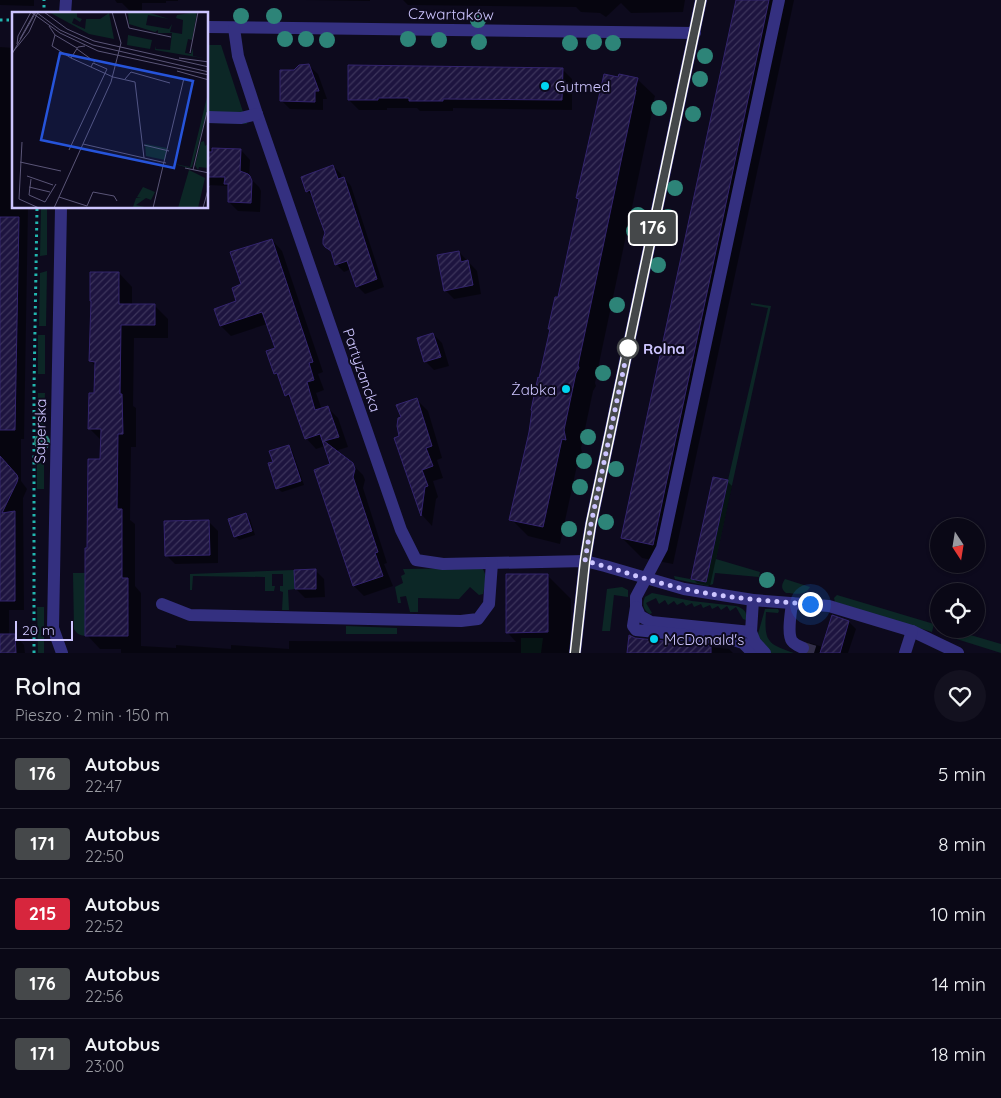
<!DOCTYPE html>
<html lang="pl">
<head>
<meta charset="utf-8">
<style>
  body { margin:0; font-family:Quicksand,sans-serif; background:#13111f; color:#f1f3f6; height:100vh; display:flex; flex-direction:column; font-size:19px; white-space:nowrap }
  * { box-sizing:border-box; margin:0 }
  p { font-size:16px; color:#999aa1 }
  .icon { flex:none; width:28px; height:28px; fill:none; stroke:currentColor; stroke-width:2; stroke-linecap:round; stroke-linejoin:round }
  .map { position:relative; height:653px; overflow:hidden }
  .side { display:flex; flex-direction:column; background:#0a0816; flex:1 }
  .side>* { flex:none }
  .badge { padding:0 10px; border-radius:4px; font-size:18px; line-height:32px }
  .needle { width:32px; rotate:168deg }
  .fabs { position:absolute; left:930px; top:518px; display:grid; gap:10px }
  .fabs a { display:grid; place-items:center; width:55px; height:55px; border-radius:50%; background:#0a0816; box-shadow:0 1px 4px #0004,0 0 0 1px #2a2935; font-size:25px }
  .scale { position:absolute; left:15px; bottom:12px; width:58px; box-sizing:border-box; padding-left:5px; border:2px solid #cdc5ff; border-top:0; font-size:14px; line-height:18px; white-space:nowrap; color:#cdc5ff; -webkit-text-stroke:4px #0d0a1d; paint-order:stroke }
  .you { position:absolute; width:25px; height:25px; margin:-12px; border:4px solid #fff; border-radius:50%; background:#1a73e8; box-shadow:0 0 0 8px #1a73e833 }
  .map>.badge { position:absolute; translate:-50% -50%; box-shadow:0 0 0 2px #fff }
  .round { display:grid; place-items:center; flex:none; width:52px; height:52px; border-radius:26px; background:#13111f }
  .head { display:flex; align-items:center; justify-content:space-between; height:85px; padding:0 15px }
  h1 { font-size:24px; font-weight:600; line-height:38px }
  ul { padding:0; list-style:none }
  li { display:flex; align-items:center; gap:15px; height:70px; padding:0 15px; border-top:1px solid #2a2935 }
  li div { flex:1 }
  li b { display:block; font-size:19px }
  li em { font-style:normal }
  li .badge { min-width:55px; font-weight:700; text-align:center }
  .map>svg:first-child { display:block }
</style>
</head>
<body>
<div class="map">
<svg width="1001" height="653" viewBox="0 0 1001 653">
  <defs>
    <pattern id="building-hatch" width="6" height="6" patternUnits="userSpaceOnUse" patternTransform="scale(1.25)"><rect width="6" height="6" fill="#1d143f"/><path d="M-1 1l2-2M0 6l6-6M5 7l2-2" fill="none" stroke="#3d355c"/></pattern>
  </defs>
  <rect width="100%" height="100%" fill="#0d0a1d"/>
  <g fill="#0c2726">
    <polygon points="208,45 221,45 247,124 208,123"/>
    <polygon points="41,208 47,208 47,255 40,256"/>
    <polygon points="47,271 46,326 39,326 40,273"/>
    <polygon points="751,303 771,306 716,559 760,572 759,577 715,573 713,584 708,586 675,579 674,576 706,582 728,480 768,308 751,305"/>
    <rect x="38" y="335" width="7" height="39"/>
    <polygon points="38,393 45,393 44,442 37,442"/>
    <rect x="37" y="452" width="7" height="37"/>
    <path d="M482 568C488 575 485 586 483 594L479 595 470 587 459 599 418 598V612H410L406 596 400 597 401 603H398L395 587 403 583 401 576 405 574 403 569Z"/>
    <polygon points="294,570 295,589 288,590 289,610 282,610 283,592 280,591 280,586 283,586 283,574 272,574 272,586 275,586 274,591 265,591 265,577 193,576 192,590 190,590 190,574"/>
    <path d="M73 573H85V636C79 635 77 634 74 629Z"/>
    <path d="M785 579 810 587C804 597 796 593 786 593 780 588 782 584 785 579Z"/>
    <polygon points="622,587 628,590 628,597 614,595 610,631 602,631 607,589"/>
    <path d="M652 593 692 601 736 606C743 608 748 612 746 620L743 619 736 607 730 611 727 606 721 610 718 606 712 609 710 605 703 608 701 604 694 607 692 603 686 606 683 602 677 605 674 601 668 605 665 600 659 604 656 598 646 603 652 613 650 614C643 610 642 604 645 597Z"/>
    <polygon points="837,595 934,624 932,632 835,602 834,598"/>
    <polygon points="37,607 44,607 44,653 38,653"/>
    <path d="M765 609H778L779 611 778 613 766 612C764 641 767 644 794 653H770L760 641 758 634Z"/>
    <polygon points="346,626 397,628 397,634 346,634"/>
    <polygon points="950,629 1001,644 1001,653 947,636"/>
    <polygon points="521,638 543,638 541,653 521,653"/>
  </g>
  <g fill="#0007">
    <polygon points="0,0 34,0 34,6 0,5"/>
    <polygon points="115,0 178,0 178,1 166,1 166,3 142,3 142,10 129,10 122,3 117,3"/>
    <polygon points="305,0 370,0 370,1"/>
    <polygon points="403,0 685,0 683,12 631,13 621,3 606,17 600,13 581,12 576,7 408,5"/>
    <polygon points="737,0 794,0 673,564 642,558 622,538"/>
    <polygon points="0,47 14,48 14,208 28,208 24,439 21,439 21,481 27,489 23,498 24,610 9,610 9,635 15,635 24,645 25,653 0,653"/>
    <polygon points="308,65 318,74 327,99 323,99 323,110 290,109 281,100 294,71"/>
    <polygon points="562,69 572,79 572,110 453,108 453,111 420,111 417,108 387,108 387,110 359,110 349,100"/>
    <polygon points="637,79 655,96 652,107 653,108 601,354 595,383 596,386 593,391 581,448 583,456 579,456 560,544 528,536 511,519 551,330 549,328 559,299 580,200 578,198"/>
    <polygon points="208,149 241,150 250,160 249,177 259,187 261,191 260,212 238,211 229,202 229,187 228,186 208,185"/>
    <polygon points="333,166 341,174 342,179 344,178 351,186 384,287 365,294 357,286 351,269 344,272 336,264 333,253 326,247 326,233 314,198 307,191"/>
    <polygon points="272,240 282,251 323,372 318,374 324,390 316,393 322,410 328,408 338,418 348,447 335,451 352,464 363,475 365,480 363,488 387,563 384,564 393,586 364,596 354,586 331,465 325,446 316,449 306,438 293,402 286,395 280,378 275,373 276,349 267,324 231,336 221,326 215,310 238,302 243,285"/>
    <polygon points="459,252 477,271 481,294 454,299 445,290"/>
    <polygon points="119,273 132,287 132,305 155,306 168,319 168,338 134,338 133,406 136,408 136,447 131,447 130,520 135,524 135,586 141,593 141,646 176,648 176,645 231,649 231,645 289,649 289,641 516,642 507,632 548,576 571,599 571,653 121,653 121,649 100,649 87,635 88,549 101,460 102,441 89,428 95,395 96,366 90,361"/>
    <polygon points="433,334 442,343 449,366 434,370 425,361"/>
    <polygon points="416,399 428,411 442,458 437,460 443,478 433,481 438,497 436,499 432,526 422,515 396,439 400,437 402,418"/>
    <polygon points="288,446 292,450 304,485 282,492 277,488 274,463"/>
    <polygon points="727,481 732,486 710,586 697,583 693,579"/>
    <polygon points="246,515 250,519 255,535 239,540 235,536"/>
    <polygon points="209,522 218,531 218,563 175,564 166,555"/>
    <polygon points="315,570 324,579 325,597 305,598 296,589"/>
    <polygon points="833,617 849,622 856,629 848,653 811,653 812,647 810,643 823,647"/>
    <polygon points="635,639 729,649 733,653 629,653"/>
  </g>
  <g fill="url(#building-hatch)" stroke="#33246d">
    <polygon points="736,0 769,0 717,246 653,545 621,538"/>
    <polygon points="309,64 319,91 315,91 315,102 280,101 280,70 294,70 299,65"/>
    <polygon points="348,65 563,68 562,100 443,99 443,101 409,101 409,98 378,98 378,100 348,100"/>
    <polygon points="604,74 618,77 619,74 638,78 635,90 636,90 584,337 578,365 579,368 576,373 564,430 566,440 562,439 543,527 509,520 529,432 532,411 531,410 538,377 539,378 550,329 548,329 555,297 558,297 579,199 576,198"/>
    <polygon points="212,148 241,149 240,171 248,174 250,176 252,181 251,203 228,202 228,184 224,184 225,177 208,177 208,152 212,152"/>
    <polygon points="333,165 338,179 344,177 377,279 356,287 347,261 335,265 331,251 325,247 323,244 323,239 325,233 318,214 310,190 306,192 301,177"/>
    <polygon points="0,217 19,217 15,430 0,430"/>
    <polygon points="272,239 313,362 309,363 314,380 307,382 315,410 328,406 339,437 324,441 353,463 355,469 353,477 378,552 375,553 383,576 353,586 314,470 330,464 320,434 305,439 289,394 285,396 277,373 274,374 266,351 275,348 262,312 220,326 214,309 236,301 232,288 241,284 230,252"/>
    <polygon points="459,251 461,262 468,260 473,285 444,291 437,255"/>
    <polygon points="90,272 119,272 119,304 155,304 155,325 121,325 120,394 122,394 123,434 118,434 117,509 122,509 122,578 128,578 128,636 85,636 85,548 87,548 88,459 100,459 101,429 88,429 89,393 94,393 95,362 89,361 91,301 90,301"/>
    <polygon points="433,333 441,357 424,362 417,338"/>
    <polygon points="417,398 432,446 426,448 433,466 422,470 428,486 425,487 421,516 394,438 399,436 397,426 398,418 401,417 396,405"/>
    <polygon points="289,445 301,481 276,489 268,463 273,462 269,451"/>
    <polygon points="0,456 17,475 18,478 17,482 2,513 15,511 15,601 0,601"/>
    <polygon points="713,477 728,480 706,582 691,579"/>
    <polygon points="246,513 252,531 234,537 228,519"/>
    <polygon points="209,520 210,555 165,556 164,521"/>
    <polygon points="316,569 316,589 295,589 294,570"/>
    <polygon points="506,574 548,574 548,632 506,633"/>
    <polygon points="832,615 849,621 840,653 820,653"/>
    <polygon points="0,634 15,634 16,653 0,653"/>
    <polygon points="629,635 635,638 711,646 711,653 627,653"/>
  </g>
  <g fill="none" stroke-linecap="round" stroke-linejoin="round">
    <polyline stroke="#332f4a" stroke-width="12" stroke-dasharray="12 6" stroke-linecap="butt" points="803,648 819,653"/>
    <g stroke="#22b6af" stroke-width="3" stroke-dasharray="2.5 4" stroke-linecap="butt">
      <polyline points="44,14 44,0"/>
      <polyline points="94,14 94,12"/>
      <polyline points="0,20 14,20"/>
      <polyline points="34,653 34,388 37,208"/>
    </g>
    <g stroke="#343080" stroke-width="12">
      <polyline points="65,14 66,0"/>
      <polyline points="208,27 695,33"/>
      <polyline points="234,28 238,56 257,114 401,530 416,560 443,564 585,561 605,566 684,589 753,600 829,606 912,631 958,653"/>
      <polyline points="208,117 241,118 257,114"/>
      <polyline points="61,208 53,628 62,653"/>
      <polyline points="753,600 751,632 651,622 640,616 636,607 636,597 662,548 779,0"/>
      <path d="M792 603C791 612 787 634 792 641 795 645 799 646 803 648"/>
      <polyline points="162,604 190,615 461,621 478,619 489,604 492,563"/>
      <polyline points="636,607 633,626 636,630 734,640 743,643 753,653"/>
      <polyline points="751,632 755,642 765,653"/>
      <polyline points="575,653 585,561 591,524 701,0"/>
      <polyline points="905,653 912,631"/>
    </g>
  </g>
  <g fill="#2d8478">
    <circle cx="241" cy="16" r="8"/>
    <circle cx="274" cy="16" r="8"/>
    <circle cx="478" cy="20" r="8"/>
    <circle cx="285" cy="39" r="8"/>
    <circle cx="306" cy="39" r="8"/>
    <circle cx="408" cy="39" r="8"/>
    <circle cx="327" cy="40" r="8"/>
    <circle cx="439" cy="40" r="8"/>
    <circle cx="479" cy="42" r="8"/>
    <circle cx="594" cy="42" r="8"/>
    <circle cx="570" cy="43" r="8"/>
    <circle cx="613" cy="43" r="8"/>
    <circle cx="705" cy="56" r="8"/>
    <circle cx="700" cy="79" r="8"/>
    <circle cx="659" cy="108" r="8"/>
    <circle cx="693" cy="114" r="8"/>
    <circle cx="675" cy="188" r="8"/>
    <circle cx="638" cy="215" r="8"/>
    <circle cx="668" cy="217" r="8"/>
    <circle cx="634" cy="231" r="8"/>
    <circle cx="658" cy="265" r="8"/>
    <circle cx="617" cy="305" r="8"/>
    <circle cx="603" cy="373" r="8"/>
    <circle cx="588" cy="437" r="8"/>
    <circle cx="42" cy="442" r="8"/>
    <circle cx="584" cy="461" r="8"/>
    <circle cx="616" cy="469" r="8"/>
    <circle cx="580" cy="487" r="8"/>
    <circle cx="606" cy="522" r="8"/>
    <circle cx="569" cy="529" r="8"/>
    <circle cx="767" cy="580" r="8"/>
  </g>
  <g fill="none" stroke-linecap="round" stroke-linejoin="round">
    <defs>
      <polyline id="line" points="575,653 585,561 591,524 701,0"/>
    </defs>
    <use href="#line" stroke="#fff" stroke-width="11"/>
    <use href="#line" stroke="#45484a" stroke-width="8"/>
    <path stroke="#cdc5ff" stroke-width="5" stroke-dasharray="0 9" d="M628 348 591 524 585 561C618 569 651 582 685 589 726 598 768 601 810 604"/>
  </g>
  <g fill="#00d5f0" stroke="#0d0a1d" stroke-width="2">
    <circle cx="545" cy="86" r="5"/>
    <circle cx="566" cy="389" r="5"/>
    <circle cx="654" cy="639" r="5"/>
  </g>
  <circle fill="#fff" stroke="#45484a" stroke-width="2.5" cx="628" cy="348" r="10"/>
  <g text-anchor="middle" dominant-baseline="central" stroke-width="4" stroke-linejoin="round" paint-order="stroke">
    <g font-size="15" fill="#cdc5ff" stroke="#0d0a1d">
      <text transform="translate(451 14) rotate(1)">Czwartaków</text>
      <text transform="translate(362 370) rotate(71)">Partyzancka</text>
      <text transform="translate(40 431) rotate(-89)">Saperska</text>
    </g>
    <g font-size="15" fill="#cdc5ff" stroke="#0d0a1d" text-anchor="start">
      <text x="555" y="86">Gutmed</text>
      <text x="556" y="389" text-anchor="end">Żabka</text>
      <text x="664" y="639">McDonald's</text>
    </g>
    <g font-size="15" font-weight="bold" fill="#cdc5ff" stroke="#0d0a1d" text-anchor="start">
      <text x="643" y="348">Rolna</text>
    </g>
  </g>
  <g transform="translate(12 12)">
    <rect width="196" height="196" fill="#0d0a1d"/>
    <path d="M37 0H65V5L70 7 68 10 62 6 60 11 73 17 74 7H88L97 1 102 27 77 22ZM116 0H135L157 7 136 3 134 13 157 17 160 12 158 20 170 22 171 8 164 6 165 3 185 0 180 28 176 27 173 41 179 42 181 36V44L196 47 143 38 144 34V37L158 38 160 21H146V18L143 20 117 12ZM116 23 140 28 138 37 115 33ZM196 81V107L195 100 180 155 177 156 158 151 178 155ZM192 129 193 134 196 132V156L187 155 186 158 183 153 189 130ZM133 132 155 136 153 148 134 144ZM177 158 193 166 186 196H166ZM131 175 143 180 139 188 134 186 124 193 137 196 121 195 124 186 129 185H125Z" fill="#0c2726"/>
    <path fill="none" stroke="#5a5577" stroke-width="1" d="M19 0 48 21 86 39 197 63M24 0 48 18 81 33 197 60M32 0 55 17 82 29 197 55M100 0 109 31M113 0 117 16 159 25M37 14 43 23 65 36M43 23 40 34 59 46 101 65 123 70 132 146M8 27 23 0M5 32 6 24 19 0M65 37 83 50M0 41 17 20 26 0M178 41 186 0M0 42 24 0M59 46 66 35 73 34M167 46 197 50M165 59 197 68M113 67 119 60 158 71M10 130 7 187 27 196M71 132 154 151M132 133 157 139M57 138 95 57 81 51 79 55M8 150 49 159M173 156 197 161M181 158 195 100M15 164 41 173M19 167 17 183 33 190 44 172M17 175 38 180M47 185 75 194 81 180 102 184 105 189M42 196 99 70 109 31M141 196 172 66M191 196 197 174"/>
    <path fill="#2654da" fill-opacity="0.15" stroke="#2654da" stroke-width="2.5" d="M48 41 181 69 162 156 29 128Z"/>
    <rect width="196" height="196" fill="none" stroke="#cdc5ff" stroke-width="2.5"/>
  </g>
</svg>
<div class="fabs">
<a><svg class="needle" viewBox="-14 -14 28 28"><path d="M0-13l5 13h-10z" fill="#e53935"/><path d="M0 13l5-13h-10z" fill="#999aa1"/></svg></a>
<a><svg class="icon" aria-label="locate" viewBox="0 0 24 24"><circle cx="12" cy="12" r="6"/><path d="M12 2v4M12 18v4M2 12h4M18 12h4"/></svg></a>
</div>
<div class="scale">20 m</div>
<div class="you" style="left:810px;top:604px"></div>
<b class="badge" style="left:653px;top:228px;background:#45484a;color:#fff">176</b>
</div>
<section class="side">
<div class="head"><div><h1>Rolna</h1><p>Pieszo · 2 min · 150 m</p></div><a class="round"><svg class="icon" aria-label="heart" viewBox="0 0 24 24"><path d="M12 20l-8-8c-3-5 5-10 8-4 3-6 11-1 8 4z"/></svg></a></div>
<ul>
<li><span class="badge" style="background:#45484a;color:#fff">176</span><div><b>Autobus</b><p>22:47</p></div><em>5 min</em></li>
<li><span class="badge" style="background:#45484a;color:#fff">171</span><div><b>Autobus</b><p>22:50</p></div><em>8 min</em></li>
<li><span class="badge" style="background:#d7263d;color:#fff">215</span><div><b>Autobus</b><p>22:52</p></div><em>10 min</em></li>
<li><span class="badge" style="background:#45484a;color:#fff">176</span><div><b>Autobus</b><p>22:56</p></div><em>14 min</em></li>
<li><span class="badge" style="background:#45484a;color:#fff">171</span><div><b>Autobus</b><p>23:00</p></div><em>18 min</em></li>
</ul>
</section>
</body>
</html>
